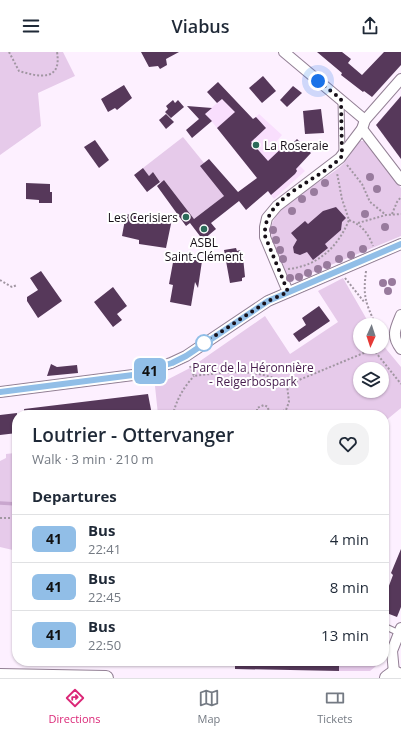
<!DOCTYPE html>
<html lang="en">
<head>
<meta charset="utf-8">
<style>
  body { margin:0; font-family:"Open Sans",sans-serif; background:#f2f2f3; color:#1f2937; height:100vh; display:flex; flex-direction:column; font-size:15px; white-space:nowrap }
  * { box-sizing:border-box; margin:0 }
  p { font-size:13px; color:#747a83 }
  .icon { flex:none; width:22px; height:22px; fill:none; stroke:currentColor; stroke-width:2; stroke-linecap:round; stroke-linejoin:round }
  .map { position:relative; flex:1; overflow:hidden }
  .sheet { position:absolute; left:12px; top:358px; width:377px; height:256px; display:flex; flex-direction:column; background:#fff; border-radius:16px; box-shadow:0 1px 3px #0004 }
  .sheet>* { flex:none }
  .badge { padding:0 8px; border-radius:6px; font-size:14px; line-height:26px }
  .needle { width:26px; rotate:183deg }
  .fabs { position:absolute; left:353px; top:266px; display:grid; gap:8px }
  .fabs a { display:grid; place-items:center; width:36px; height:36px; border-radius:50%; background:#fff; box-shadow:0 1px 3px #0004; font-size:20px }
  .you { position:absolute; width:20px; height:20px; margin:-10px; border:3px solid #fff; border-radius:50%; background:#1a73e8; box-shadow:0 0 0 6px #1a73e833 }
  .map>.badge { position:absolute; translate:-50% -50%; box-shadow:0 0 0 2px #fff }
  h2 { padding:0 20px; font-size:15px; line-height:36px }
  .round { display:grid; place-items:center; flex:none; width:42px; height:42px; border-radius:16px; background:#f2f2f3 }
  .headline { display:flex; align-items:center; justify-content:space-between; height:68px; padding:0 20px }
  h1 { font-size:19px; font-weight:600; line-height:30px }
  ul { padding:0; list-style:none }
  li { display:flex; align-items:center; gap:12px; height:48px; padding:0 20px; border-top:1px solid #e0e1e3 }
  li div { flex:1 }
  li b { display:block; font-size:15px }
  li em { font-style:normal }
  li .badge { min-width:44px; font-weight:700; text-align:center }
  header { display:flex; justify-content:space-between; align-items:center; height:52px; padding:0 20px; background:#fff; font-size:18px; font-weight:600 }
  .tab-bar { display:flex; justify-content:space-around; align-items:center; height:56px; border-top:1px solid #e0e1e3; background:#fff; font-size:11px; color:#747a83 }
  .tab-bar a { display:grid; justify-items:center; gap:2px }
  .tab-bar .active { color:#db2777 }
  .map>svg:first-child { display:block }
</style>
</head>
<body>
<header><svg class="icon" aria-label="menu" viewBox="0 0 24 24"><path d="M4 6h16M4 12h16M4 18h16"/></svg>Viabus<svg class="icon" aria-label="share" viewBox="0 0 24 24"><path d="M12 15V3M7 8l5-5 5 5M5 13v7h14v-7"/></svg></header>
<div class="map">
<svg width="401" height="626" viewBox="0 0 401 626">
  <rect width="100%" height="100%" fill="#fdf0ff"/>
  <polygon fill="#f9defd" points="222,47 248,73 259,62 282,83 276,90 305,119 274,147 205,61"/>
  <g fill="#e6caea" fill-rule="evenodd">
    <polygon points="0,0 63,0 75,24 38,41 41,74 0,103"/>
    <polygon points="183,85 204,111 224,144 194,167 164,128 161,131 153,120 149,124 143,116"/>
    <path d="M360 89H366L401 136V184L297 227 291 228 286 223C281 209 270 191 271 177 273 151 327 129 344 111 350 104 354 95 360 89Z"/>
    <path d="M343 226 370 273H360V295H382V292L401 315V356L384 370V363H158L155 334 190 316 265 264 290 302 338 270 318 239ZM360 317H382V339H360Z"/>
    <polygon points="15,401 17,413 17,499 0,495 0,409 6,406 6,402"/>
    <polygon points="339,609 377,609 376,614 370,619 339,619"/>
  </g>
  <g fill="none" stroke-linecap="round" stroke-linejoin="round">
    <polyline stroke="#c9a6ce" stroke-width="3.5" points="0,451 17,452"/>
  </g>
  <g fill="#56385a">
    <polygon points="141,0 179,0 166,7 167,13 160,17 158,14 149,15"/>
    <polygon points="317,0 342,0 351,7 348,11 362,23 384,0 401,0 401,13 372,45 364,39 363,40 341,23 342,21"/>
    <polygon points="263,24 276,39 262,51 249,36"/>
    <polygon points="218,30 253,67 256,65 266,76 251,90 268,109 287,91 290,94 297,87 311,101 296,117 297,119 295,122 271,143 268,139 246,158 239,149 211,171 216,177 203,188 190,171 186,174 157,134 164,128 194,167 224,144 200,114 209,107 238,140 257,126 217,76 235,60 222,47 217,51 207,40"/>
    <polygon points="124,33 132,46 117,58 115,56 108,60 101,47"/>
    <polygon points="293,34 302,41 287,55 280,48"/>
    <polygon points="401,44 401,107 376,73"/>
    <polygon points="173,48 175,51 178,48 184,55 171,66 165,60 168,57 166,54"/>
    <polygon points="187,54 212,56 205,62 212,69 192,86 186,78 199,67"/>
    <polygon points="321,57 324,81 305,82 303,59"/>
    <polygon points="166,62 174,70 166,77 159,68"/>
    <polygon points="95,88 109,108 99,116 84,95"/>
    <polygon points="143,116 149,124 153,120 160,130 147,140 134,123"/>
    <polygon points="26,131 50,132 50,140 52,140 52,151 39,151 39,148 26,147"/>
    <polygon points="336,155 346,166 342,170 341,178 325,192 328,196 313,208 307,200 300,203 294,201 293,195 297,188 291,181 305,169 308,172 323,159"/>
    <polygon points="126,162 143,165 144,162 172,167 166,196 139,192 139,188 122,184"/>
    <polygon points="236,196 237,199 240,198 243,205 245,225 242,226 242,229 230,231 224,198"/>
    <polygon points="174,205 202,209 198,236 195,230 191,254 170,250 173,233 169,232"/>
    <polygon points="41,219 62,249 38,266 27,249 27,245 38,238 30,226"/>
    <polygon points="113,235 127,254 117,262 122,268 113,275 94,250"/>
    <polygon points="319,254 330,269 299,290 293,282 306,273 302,266"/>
    <polygon points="51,312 57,315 77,313 78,321 47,324"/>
    <polygon points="148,342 152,363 25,363 24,357"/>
    <polygon points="17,361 17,381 0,383 0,363"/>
    <polygon points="401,497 401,555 397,565 384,560 384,547 393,523 391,521"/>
    <polygon points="235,609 339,609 339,619 235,617"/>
  </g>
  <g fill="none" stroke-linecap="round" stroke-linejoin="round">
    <defs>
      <g id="lane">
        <polyline points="341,48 342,102"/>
        <polyline points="384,574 399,581"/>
      </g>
      <g id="street">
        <polyline points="284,0 365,68"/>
        <polyline points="362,77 401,128"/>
        <polyline points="288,240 265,185 265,175 267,166 277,154 340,106 362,77 365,68 401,27"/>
        <path d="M401 263C395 277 391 284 401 297"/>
        <polyline points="0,340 133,323 171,311 186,304 268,249 401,192"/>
        <polyline points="394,621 392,599 401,576"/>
      </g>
      <g id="secondary">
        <polyline points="0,624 106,626"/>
        <polyline points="387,626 394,621 401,624"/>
      </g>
    </defs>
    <use href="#lane" stroke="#938095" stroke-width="7"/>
    <use href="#street" stroke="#938095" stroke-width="12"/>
    <use href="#secondary" stroke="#938095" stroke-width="16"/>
    <g stroke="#a196a2" stroke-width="2" stroke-dasharray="2 2" stroke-linecap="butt">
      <path d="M9 0 19 19C39 25 62 30 57 0"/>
      <polyline points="347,113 362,132 370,150 386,163"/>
      <polyline points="392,162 397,150 401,145"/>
      <path d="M349 168C362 173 368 181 373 194"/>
      <polyline points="358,171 386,163 401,162"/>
      <path d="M288 217C318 214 338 195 349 168L342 147 337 121"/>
      <path d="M366 219C363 244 365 250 376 273"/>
      <polyline points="345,226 365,251"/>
      <polyline points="0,228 12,235 17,233"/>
      <polyline points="382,293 386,292"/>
      <polyline points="373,297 401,332"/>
      <path d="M190 314 194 324C226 320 259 315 287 333L378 295"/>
      <path d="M173 363C176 348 184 335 194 324"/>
      <polyline points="257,363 257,356 264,353 268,355 269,363"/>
      <polyline points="271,363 286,358 289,350 287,333"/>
      <polyline points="0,466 17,466"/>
    </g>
    <use href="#lane" stroke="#fff" stroke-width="5"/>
    <use href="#street" stroke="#fff" stroke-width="10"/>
    <use href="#secondary" stroke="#fff" stroke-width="14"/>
  </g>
  <g fill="#987b9d">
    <circle cx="370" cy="125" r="4"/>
    <circle cx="325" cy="131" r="4"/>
    <circle cx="377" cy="137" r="4"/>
    <circle cx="314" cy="140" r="4"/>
    <circle cx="302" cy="147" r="4"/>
    <circle cx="292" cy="159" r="4"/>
    <circle cx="365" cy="162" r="4"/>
    <circle cx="385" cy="175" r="4"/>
    <circle cx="273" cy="178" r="4"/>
    <circle cx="276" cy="188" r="4"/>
    <circle cx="363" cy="197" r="4"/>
    <circle cx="280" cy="198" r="4"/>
    <circle cx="351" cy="203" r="4"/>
    <circle cx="283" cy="207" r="4"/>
    <circle cx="339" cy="207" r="4"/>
    <circle cx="327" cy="213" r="4"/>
    <circle cx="318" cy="217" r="4"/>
    <circle cx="308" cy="221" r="4"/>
    <circle cx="299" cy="225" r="4"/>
    <circle cx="290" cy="226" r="4"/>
    <circle cx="392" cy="230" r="4"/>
    <circle cx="383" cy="231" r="4"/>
    <circle cx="388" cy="239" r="4"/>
  </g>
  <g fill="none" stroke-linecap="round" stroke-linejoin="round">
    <defs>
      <polyline id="line" points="0,340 133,323 172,311 186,304 268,249 401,192"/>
    </defs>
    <use href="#line" stroke="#fff" stroke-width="9"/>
    <use href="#line" stroke="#91bee7" stroke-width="6"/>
    <path stroke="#171018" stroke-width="4" stroke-dasharray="0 7.2" d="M204 291 268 249 288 240 265 184C262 144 319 130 342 104L341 47 318 29"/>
  </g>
  <g fill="#2b6b59" stroke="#fff" stroke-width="1.5">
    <circle cx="256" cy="93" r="4"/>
    <circle cx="186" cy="165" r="4"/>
    <circle cx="204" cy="177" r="4"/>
  </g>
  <circle fill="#fff" stroke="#91bee7" stroke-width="2" cx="204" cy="291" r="8"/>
  <g text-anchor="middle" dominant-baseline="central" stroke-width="4" stroke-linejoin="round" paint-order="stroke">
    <g font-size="12" fill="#171018" stroke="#fff" text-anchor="start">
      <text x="264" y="93">La Roseraie</text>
      <text x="178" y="165" text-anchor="end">Les Cerisiers</text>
      <text x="204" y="190" text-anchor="middle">ASBL<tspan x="204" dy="14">Saint-Clément</tspan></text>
    </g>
    <g font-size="12" fill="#461b4d" stroke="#fff">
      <text x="253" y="315">Parc de la Héronnière<tspan x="253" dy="14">- Reigerbospark</tspan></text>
    </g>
  </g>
</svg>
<div class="fabs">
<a><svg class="needle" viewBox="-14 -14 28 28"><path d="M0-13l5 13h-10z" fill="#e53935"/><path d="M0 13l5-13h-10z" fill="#747a83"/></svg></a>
<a><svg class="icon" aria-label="layers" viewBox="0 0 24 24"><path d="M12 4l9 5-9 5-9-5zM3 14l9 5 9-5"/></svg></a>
</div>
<div class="you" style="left:318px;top:29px"></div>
<b class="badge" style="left:150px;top:319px;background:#91bee7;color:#111">41</b>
<section class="sheet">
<div class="headline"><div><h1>Loutrier - Ottervanger</h1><p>Walk · 3 min · 210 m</p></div><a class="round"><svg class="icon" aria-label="heart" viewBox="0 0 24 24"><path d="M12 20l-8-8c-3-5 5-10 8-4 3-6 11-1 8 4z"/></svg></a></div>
<h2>Departures</h2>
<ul>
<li><span class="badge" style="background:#91bee7;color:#111">41</span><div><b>Bus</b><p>22:41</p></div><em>4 min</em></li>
<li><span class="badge" style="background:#91bee7;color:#111">41</span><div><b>Bus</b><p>22:45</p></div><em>8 min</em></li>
<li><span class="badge" style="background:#91bee7;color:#111">41</span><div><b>Bus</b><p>22:50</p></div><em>13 min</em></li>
</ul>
</section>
</div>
<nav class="tab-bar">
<a class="active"><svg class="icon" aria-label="directions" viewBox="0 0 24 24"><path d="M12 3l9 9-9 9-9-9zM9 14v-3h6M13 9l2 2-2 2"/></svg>Directions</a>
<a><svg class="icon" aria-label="map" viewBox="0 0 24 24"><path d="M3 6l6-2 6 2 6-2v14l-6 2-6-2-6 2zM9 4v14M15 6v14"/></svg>Map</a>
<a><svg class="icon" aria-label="tickets" viewBox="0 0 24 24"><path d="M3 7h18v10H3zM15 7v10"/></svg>Tickets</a>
</nav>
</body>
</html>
